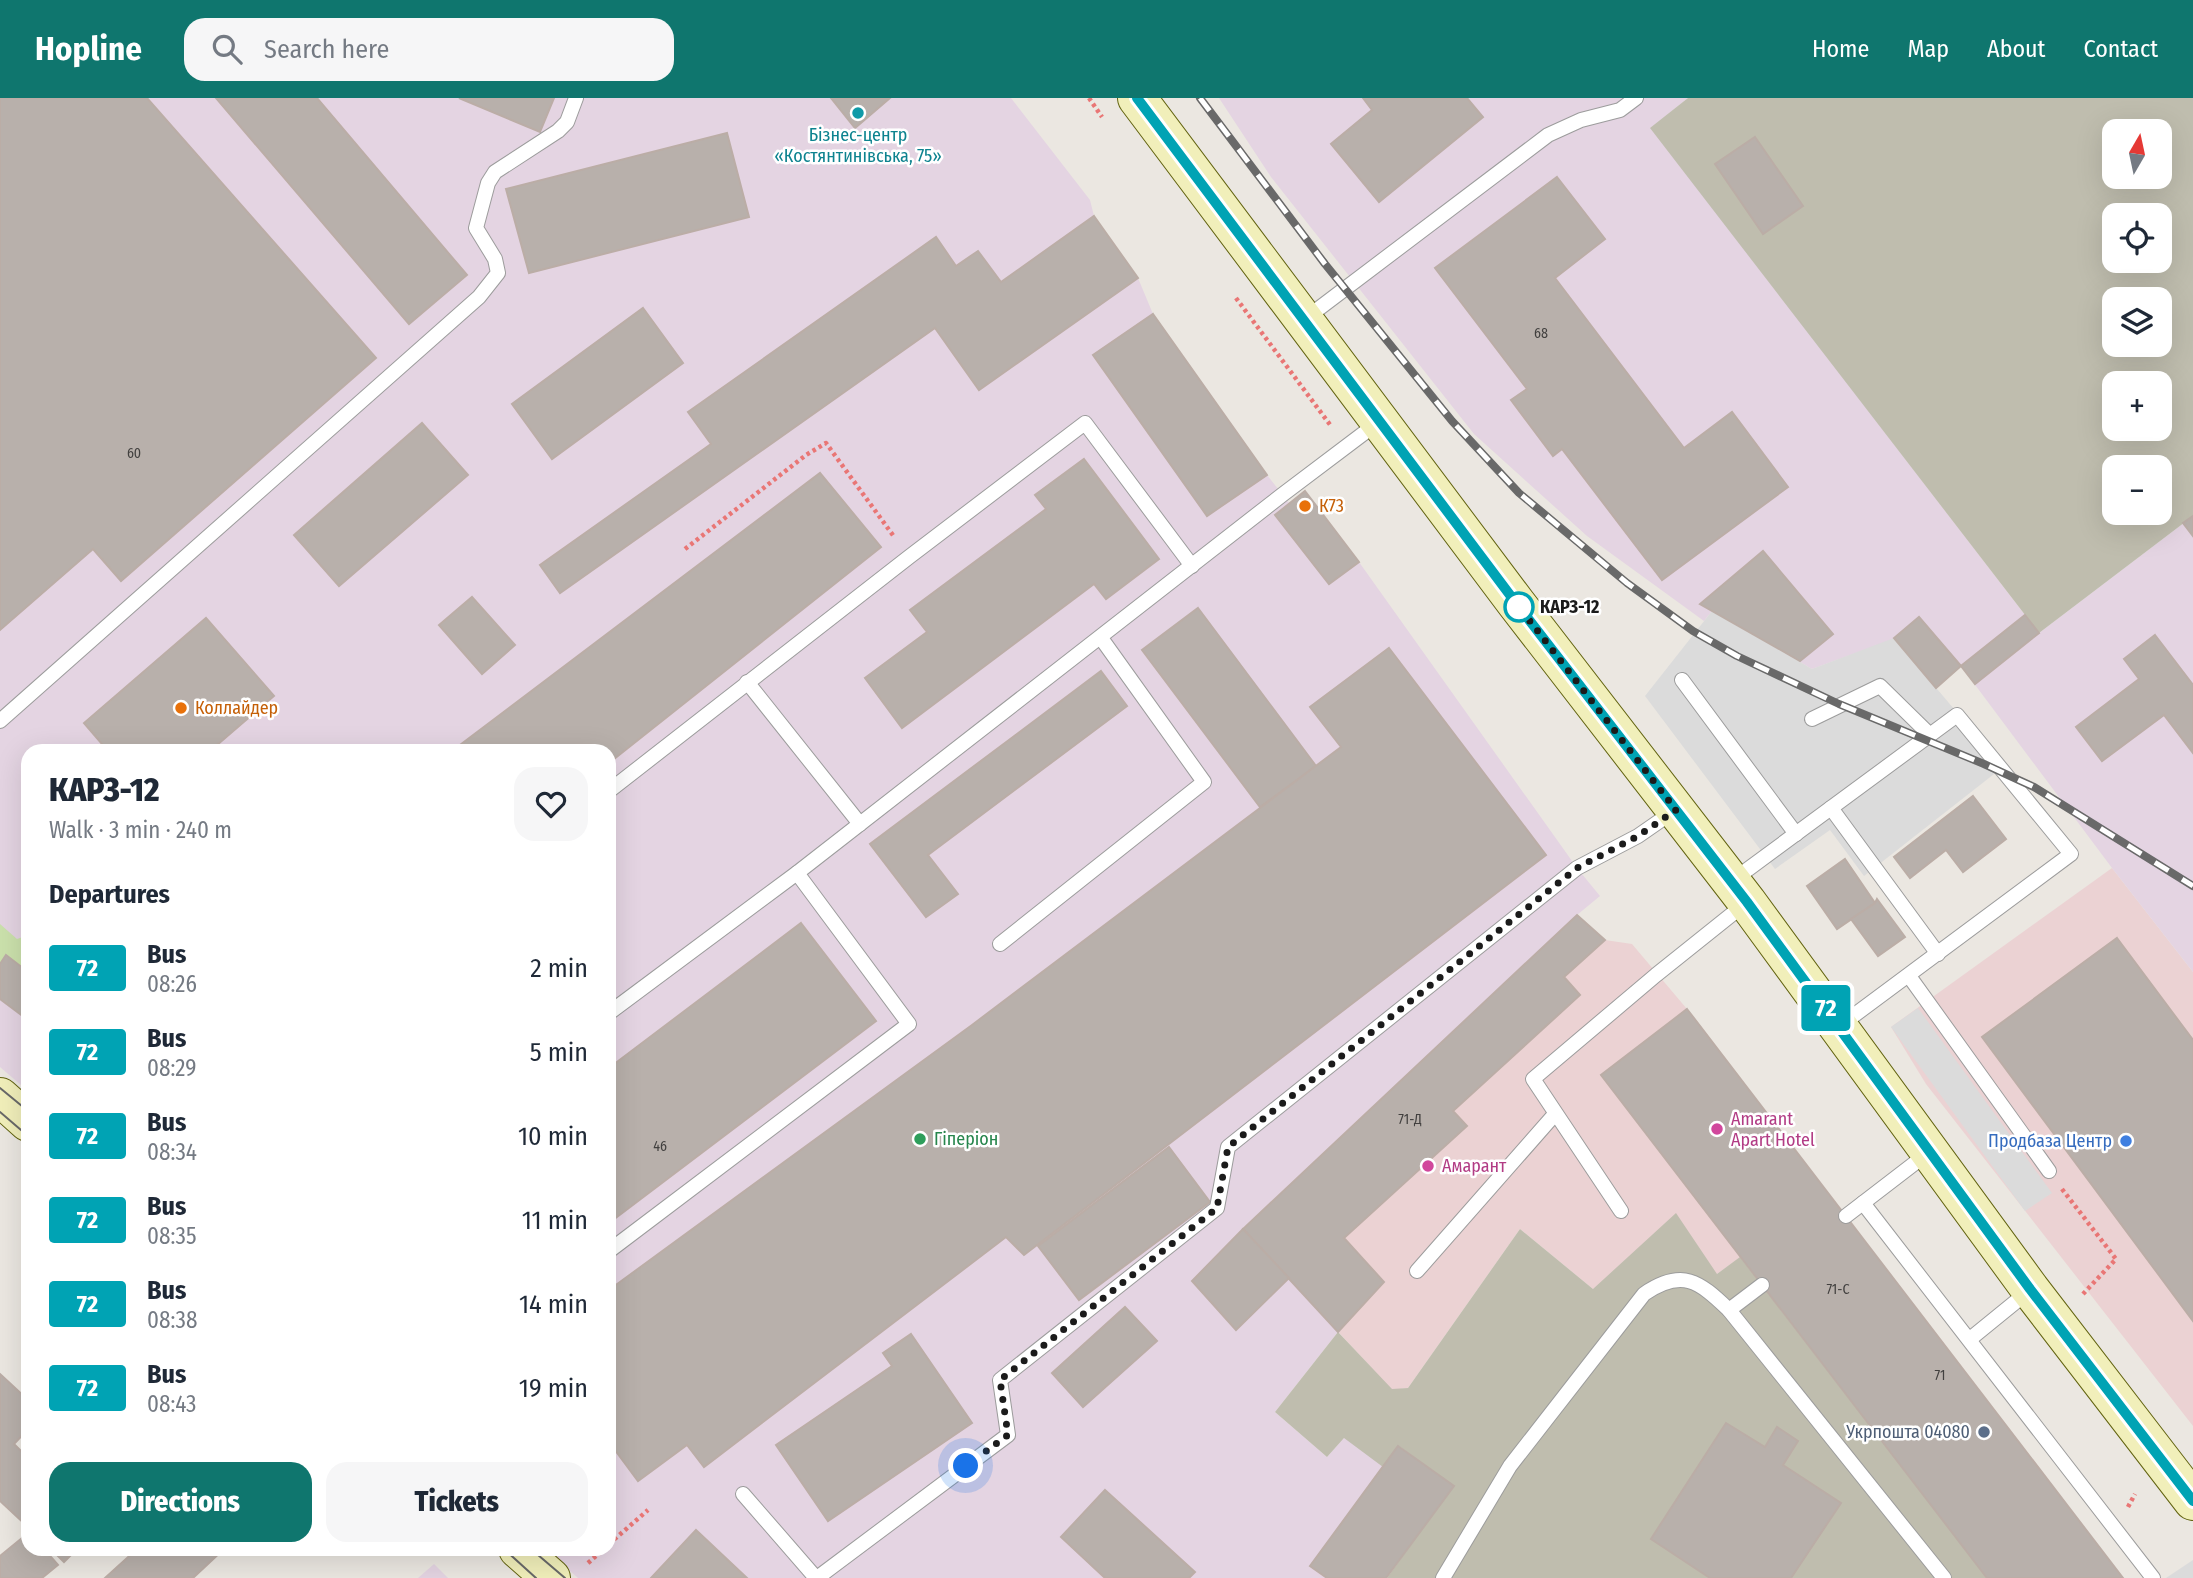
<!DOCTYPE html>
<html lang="en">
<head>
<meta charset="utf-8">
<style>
  body { margin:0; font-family:"Fira Sans Condensed",sans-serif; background:#f6f6f7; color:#1f2937; height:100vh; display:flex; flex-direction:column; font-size:26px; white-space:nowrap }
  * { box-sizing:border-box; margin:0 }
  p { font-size:23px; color:#747a83 }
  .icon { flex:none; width:38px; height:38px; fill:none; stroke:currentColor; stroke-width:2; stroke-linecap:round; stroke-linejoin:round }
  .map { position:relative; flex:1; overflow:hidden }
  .details { position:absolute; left:21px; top:646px; width:595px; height:812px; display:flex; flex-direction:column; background:#fff; border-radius:21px; box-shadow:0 7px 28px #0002 }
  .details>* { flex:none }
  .badge { padding:0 14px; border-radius:5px; font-size:24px; line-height:46px }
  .needle { width:46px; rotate:9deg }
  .buttons { position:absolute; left:2102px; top:21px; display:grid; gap:14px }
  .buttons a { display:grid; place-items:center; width:70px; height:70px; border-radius:14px; background:#fff; box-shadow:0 7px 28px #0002; font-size:35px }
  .you { position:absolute; width:35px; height:35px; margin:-18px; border:5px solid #fff; border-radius:50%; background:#1a73e8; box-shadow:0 0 0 10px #1a73e833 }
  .map>.badge { position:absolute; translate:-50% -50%; box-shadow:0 0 0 4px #fff }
  h2 { padding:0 28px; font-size:26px; line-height:63px }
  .round { display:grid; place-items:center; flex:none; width:74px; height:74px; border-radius:21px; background:#f6f6f7 }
  .summary { display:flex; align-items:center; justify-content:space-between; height:119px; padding:0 28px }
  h1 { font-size:33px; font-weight:800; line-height:52px }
  .primary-button { display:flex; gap:14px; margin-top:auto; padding:14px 28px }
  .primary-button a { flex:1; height:80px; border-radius:21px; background:#0f766e; color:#fff; font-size:28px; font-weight:800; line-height:80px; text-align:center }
  .primary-button a+a { background:#f6f6f7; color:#1f2937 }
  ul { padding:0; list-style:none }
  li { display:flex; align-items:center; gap:21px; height:84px; padding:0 28px }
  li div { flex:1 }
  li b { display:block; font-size:26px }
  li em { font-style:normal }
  li .badge { min-width:77px; font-weight:700; text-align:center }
  header { display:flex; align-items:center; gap:42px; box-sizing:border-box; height:98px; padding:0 35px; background:#0f766e; color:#fff }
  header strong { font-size:33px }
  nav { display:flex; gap:38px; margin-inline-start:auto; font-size:24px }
  .search { width:490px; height:63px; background:#f6f6f7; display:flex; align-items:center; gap:18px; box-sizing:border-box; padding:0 24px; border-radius:21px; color:#747a83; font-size:26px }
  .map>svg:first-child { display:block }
</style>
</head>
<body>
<header>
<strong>Hopline</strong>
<div class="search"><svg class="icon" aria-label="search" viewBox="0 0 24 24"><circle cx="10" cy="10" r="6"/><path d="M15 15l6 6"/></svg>Search here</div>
<nav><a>Home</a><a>Map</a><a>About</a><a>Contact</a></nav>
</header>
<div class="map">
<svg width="2193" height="1480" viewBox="0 0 2193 1480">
  <rect width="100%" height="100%" fill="#ebe7e1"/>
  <g fill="#ebd2d3">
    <polygon points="2112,770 2193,874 2193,1328 1926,986 1891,929"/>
    <polygon points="1577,817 1605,842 1632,846 1687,911 2122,1480 1987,1480 1741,1159 1717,1176 1593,1191 1520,1131 1408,1290 1392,1292 1243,1131"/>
  </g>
  <g fill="#e4d4e2">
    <polygon points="0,0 1011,0 1090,102 1094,118 1138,180 1153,216 1267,377 1289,405 1305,393 1359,464 1577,770 1600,798 1577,817 1243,1130 1338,1234 1275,1314 1327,1359 1344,1340 1398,1348 1454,1388 1386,1480 578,1480 545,1451 609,1451 609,653 28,653 28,993 0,969"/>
    <polygon points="1219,0 1688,0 1651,30 2039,535 2193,418 2193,874 2112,770 1961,568 1936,590 1894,541 1812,571 1712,513 1704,523 1587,438 1474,336 1271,79"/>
    <polygon points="434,1466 448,1480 418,1480"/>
  </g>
  <g fill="#bfbdae" fill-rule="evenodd">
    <path d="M1688 0H2193V418L2039 535 1650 30ZM2114 33H2160V79H2114ZM2114 117H2160V163H2114ZM2114 201H2160V247H2114ZM2114 285H2160V331H2114ZM2114 369H2160V415H2114Z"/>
    <polygon points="1676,1115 1717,1176 1740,1159 1987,1480 1387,1480 1453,1388 1399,1348 1383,1369 1344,1340 1327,1359 1275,1314 1338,1234 1392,1291 1408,1290 1520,1131 1593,1191"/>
  </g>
  <polygon fill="#cbe1ac" points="0,826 17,841 28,837 28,874 7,858 0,866"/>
  <g fill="#dbdbdb">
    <polygon points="1712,513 1812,571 1894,540 2003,669 1864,778 1830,732 1775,771 1645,598"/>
    <polygon points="1918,910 2052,1095 2025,1113 1891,929"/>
    <polygon points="2193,1462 2193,1480 2166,1480"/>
  </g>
  <g fill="#b8b0ab" stroke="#bbada6" stroke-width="2">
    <polygon points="0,0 147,0 376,260 121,483 93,451 0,532"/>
    <polygon points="216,0 317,0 467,177 409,226"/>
    <polygon points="459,0 554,0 540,34"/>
    <polygon points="831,0 890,0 855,30"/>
    <polygon points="1363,0 1467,0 1483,19 1379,104 1331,46 1372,12"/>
    <polygon points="727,35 749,119 529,175 506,91"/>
    <polygon points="1755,39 1803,108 1763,136 1715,66"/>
    <polygon points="1557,79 1605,141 1555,180 1684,350 1732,314 1788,389 1662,482 1562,351 1553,358 1511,302 1527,291 1435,170"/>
    <polygon points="1094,118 1138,180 979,292 935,230 560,495 540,467 711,346 688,314 936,139 956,168 978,153 1001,184"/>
    <polygon points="643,210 683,265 552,361 512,306"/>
    <polygon points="1153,216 1267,377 1207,418 1093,257"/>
    <polygon points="422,325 468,377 339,488 294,437"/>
    <polygon points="1084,361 1159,461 1106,501 1094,486 902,630 865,580 927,534 910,512 1046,411 1035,397"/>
    <polygon points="820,375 881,449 609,665 609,653 452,653"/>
    <polygon points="1305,393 1359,464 1329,486 1275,417"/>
    <polygon points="2193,418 2193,438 2183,425"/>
    <polygon points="1763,453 1833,536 1800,563 1700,506"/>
    <polygon points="472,499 515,547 482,576 439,527"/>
    <polygon points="1198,510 1316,668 1260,709 1142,552"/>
    <polygon points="2025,517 2039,535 1975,586 1961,568"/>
    <polygon points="1919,519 1961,568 1936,590 1894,540"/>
    <polygon points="206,520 274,598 210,653 108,653 84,625"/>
    <polygon points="2155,537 2193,587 2193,655 2164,617 2102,663 2076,629 2139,581 2124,561"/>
    <polygon points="1389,550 1546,757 1024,1157 1006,1139 704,1369 687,1347 638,1383 609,1344 609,1192 972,927 1341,649 1310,609"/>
    <polygon points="1101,573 1127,608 928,757 958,796 926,819 870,746"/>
    <polygon points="1973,698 2006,741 1963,774 1946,752 1910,780 1894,759"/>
    <polygon points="1845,761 1875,805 1837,831 1807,788"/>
    <polygon points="1877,801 1905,839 1878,858 1851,821 1875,805"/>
    <polygon points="1577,817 1605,842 1564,879 1580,897 1453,1013 1467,1028 1344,1140 1384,1184 1338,1234 1243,1131"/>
    <polygon points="801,825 876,923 609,1125 609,970"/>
    <polygon points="2117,840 2193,942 2193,1223 1982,939"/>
    <polygon points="6,857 28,874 28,922 0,901 0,866"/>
    <polygon points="1687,911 2123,1480 1987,1480 1601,977"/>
    <polygon points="1169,1049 1210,1104 1079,1202 1038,1148"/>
    <polygon points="1243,1131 1289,1180 1236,1232 1192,1183"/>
    <polygon points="1125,1209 1157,1243 1083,1309 1052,1275"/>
    <polygon points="911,1236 972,1325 828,1423 776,1347 892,1268 883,1255"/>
    <polygon points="0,1276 28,1302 28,1331 14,1346 28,1360 28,1429 0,1403"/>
    <polygon points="1726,1325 1765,1349 1777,1329 1798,1343 1783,1367 1841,1405 1791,1480 1710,1480 1651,1441"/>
    <polygon points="1398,1348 1454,1388 1386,1480 1327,1480 1310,1468"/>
    <polygon points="1105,1392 1195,1474 1189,1480 1105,1480 1061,1439"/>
    <polygon points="696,1432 747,1480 651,1480"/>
    <polygon points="28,1435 28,1451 44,1451 58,1467 42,1480 0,1480 0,1458"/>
    <polygon points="51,1451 77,1451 64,1464"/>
    <polygon points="137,1451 224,1451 193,1480 105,1480"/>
  </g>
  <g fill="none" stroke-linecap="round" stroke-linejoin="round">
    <defs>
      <g id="lane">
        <polyline points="1305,221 1548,37 1581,22 1620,12 1636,0"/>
        <polyline points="1682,582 1796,736"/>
        <polyline points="747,584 860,726"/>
        <polyline points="1812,621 1880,588 1930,637"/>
        <polyline points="0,623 479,199 498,175 495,161 476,130 488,85 495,74 558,33 567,24 576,0"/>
        <polyline points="609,693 909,459 1085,325 1192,468"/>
        <polyline points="1831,710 1938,856"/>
        <polyline points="1732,783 1957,617 2071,756 1841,927"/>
        <polyline points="1000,846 1204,684 1101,540"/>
        <polyline points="1909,878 2049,1073"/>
        <polyline points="609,915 797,775 1282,397 1380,323"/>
        <polyline points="1863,1105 2153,1480"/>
        <polyline points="1621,1113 1533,981 1656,877 1746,805"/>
        <polyline points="1846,1118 1928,1055"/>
        <polyline points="609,1153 909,926 797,775"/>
        <polyline points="1417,1173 1555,1016"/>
        <polyline points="1729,1212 1762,1187"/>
        <polyline points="1970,1241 2029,1193"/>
        <polyline points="743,1396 816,1480"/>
        <polyline points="817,1480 1008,1337 1000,1282 1217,1110 1228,1049 1577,770 1638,738 1674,713"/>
        <path d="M1443 1480 1510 1368 1644 1196C1682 1170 1699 1183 1729 1212L1944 1480"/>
      </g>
      <g id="secondary">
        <polyline points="1137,0 1516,505 1747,804 2030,1191 2193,1403"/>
        <polyline points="0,999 28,1024"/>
        <polyline points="518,1451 551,1480"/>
      </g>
    </defs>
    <use href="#lane" stroke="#9c9c9c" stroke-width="16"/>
    <use href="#secondary" stroke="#626310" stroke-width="40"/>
    <g stroke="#e97675" stroke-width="4.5" stroke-dasharray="3.5 3.5" stroke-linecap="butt">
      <polyline points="1089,0 1102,19"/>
      <polyline points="1236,200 1331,328"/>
      <polyline points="685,451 806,357 826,345 895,440"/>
      <polyline points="2062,1091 2116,1161 2083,1196"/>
      <polyline points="2128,1409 2135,1396"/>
      <polyline points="609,1446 648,1412"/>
      <polyline points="588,1465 604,1451"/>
    </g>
    <use href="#lane" stroke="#fff" stroke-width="14"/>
    <use href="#secondary" stroke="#f1efba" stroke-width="38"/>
    <g stroke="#696969" stroke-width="2">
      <polyline points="0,990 28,1013"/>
      <polyline points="0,1014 28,1038"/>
      <polyline points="504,1451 536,1480"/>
      <polyline points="531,1451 565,1480"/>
    </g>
    <defs>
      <polyline id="rail" points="1200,0 1325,166 1452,323 1519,395 1627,485 1693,533 1737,558 1839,606 1984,666 2034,689 2193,788"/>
    </defs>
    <use href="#rail" stroke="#696969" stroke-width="8"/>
    <use href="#rail" stroke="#fff" stroke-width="5" stroke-dasharray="16" stroke-linecap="butt"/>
  </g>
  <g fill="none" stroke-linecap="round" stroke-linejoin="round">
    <defs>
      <polyline id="line" points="1137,0 1516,505 1747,804 2030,1191 2193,1403"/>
    </defs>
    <use href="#line" stroke="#fff" stroke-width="16"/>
    <use href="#line" stroke="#00a3b4" stroke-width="10"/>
    <polyline stroke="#1b1b1b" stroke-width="7" stroke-dasharray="0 12.6" points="966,1368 1008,1337 1000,1282 1217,1110 1228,1049 1577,770 1638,738 1676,712 1516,505 1519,509"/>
  </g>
  <circle fill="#0f9aa8" stroke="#fff" stroke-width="2.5" cx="858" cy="15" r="7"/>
  <g fill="#e8710a" stroke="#fff" stroke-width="2.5">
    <circle cx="1305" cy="408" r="7"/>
    <circle cx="181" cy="610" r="7"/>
  </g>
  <circle fill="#fff" stroke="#00a3b4" stroke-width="3.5" cx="1519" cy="509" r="14"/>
  <g fill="#d1479c" stroke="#fff" stroke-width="2.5">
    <circle cx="1717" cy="1031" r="7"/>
    <circle cx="1428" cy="1068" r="7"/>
  </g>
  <circle fill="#2e9e5b" stroke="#fff" stroke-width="2.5" cx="920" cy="1041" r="7"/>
  <circle fill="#3f7fe0" stroke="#fff" stroke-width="2.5" cx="2126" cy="1043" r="7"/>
  <circle fill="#5c6f8a" stroke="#fff" stroke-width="2.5" cx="1984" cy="1334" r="7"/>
  <g text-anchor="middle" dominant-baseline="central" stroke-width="5" stroke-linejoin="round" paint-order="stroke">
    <g font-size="14" fill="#42403f">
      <text x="1541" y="235">68</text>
      <text x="134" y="355">60</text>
      <text x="1410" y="1021">71-Д</text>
      <text x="660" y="1048">46</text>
      <text x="1838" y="1191">71-С</text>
      <text x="1940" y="1277">71</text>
    </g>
    <g font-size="18" fill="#0d838f" stroke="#fff">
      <text x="858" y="37">Бізнес-центр<tspan x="858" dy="21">«Костянтинівська, 75»</tspan></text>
    </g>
    <g font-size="18" fill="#c56008" stroke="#fff" text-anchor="start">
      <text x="1319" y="408">К73</text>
      <text x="195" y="610">Коллайдер</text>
    </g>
    <g font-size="18" font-weight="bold" fill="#1b1b1b" stroke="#fff" text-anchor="start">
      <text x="1540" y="509">КАРЗ-12</text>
    </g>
    <g font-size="18" fill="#b23c85" stroke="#fff" text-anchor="start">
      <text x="1731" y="1021">Amarant<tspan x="1731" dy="21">Apart Hotel</tspan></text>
      <text x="1442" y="1068">Амарант</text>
    </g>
    <g font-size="18" fill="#27864d" stroke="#fff" text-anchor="start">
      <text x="934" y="1041">Гіперіон</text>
    </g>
    <g font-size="18" fill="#366cbe" stroke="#fff" text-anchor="end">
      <text x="2112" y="1043">Продбаза Центр</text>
    </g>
    <g font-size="18" fill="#4e5e75" stroke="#fff" text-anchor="end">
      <text x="1970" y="1334">Укрпошта 04080</text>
    </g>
  </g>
</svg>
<div class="buttons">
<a><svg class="needle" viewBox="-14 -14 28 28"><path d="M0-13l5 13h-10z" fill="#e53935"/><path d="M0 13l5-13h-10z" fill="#747a83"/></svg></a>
<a><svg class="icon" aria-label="locate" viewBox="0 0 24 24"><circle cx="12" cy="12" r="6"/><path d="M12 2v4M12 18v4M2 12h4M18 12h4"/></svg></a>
<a><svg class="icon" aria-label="layers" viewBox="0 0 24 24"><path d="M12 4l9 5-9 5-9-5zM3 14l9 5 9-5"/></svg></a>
<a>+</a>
<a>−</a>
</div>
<div class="you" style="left:966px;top:1368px"></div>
<b class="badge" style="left:1826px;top:910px;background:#00a3b4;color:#fff">72</b>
<section class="details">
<div class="summary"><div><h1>КАРЗ-12</h1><p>Walk · 3 min · 240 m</p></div><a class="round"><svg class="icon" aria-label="heart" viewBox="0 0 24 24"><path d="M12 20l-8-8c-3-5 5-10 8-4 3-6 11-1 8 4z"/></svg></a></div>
<h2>Departures</h2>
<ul>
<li><span class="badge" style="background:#00a3b4;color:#fff">72</span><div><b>Bus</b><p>08:26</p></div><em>2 min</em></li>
<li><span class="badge" style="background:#00a3b4;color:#fff">72</span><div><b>Bus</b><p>08:29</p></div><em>5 min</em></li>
<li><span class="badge" style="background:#00a3b4;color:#fff">72</span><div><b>Bus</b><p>08:34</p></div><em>10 min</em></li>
<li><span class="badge" style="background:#00a3b4;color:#fff">72</span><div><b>Bus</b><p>08:35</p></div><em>11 min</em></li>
<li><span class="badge" style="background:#00a3b4;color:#fff">72</span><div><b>Bus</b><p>08:38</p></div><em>14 min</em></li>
<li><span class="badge" style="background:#00a3b4;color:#fff">72</span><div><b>Bus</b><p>08:43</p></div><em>19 min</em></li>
</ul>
<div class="primary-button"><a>Directions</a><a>Tickets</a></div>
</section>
</div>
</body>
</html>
